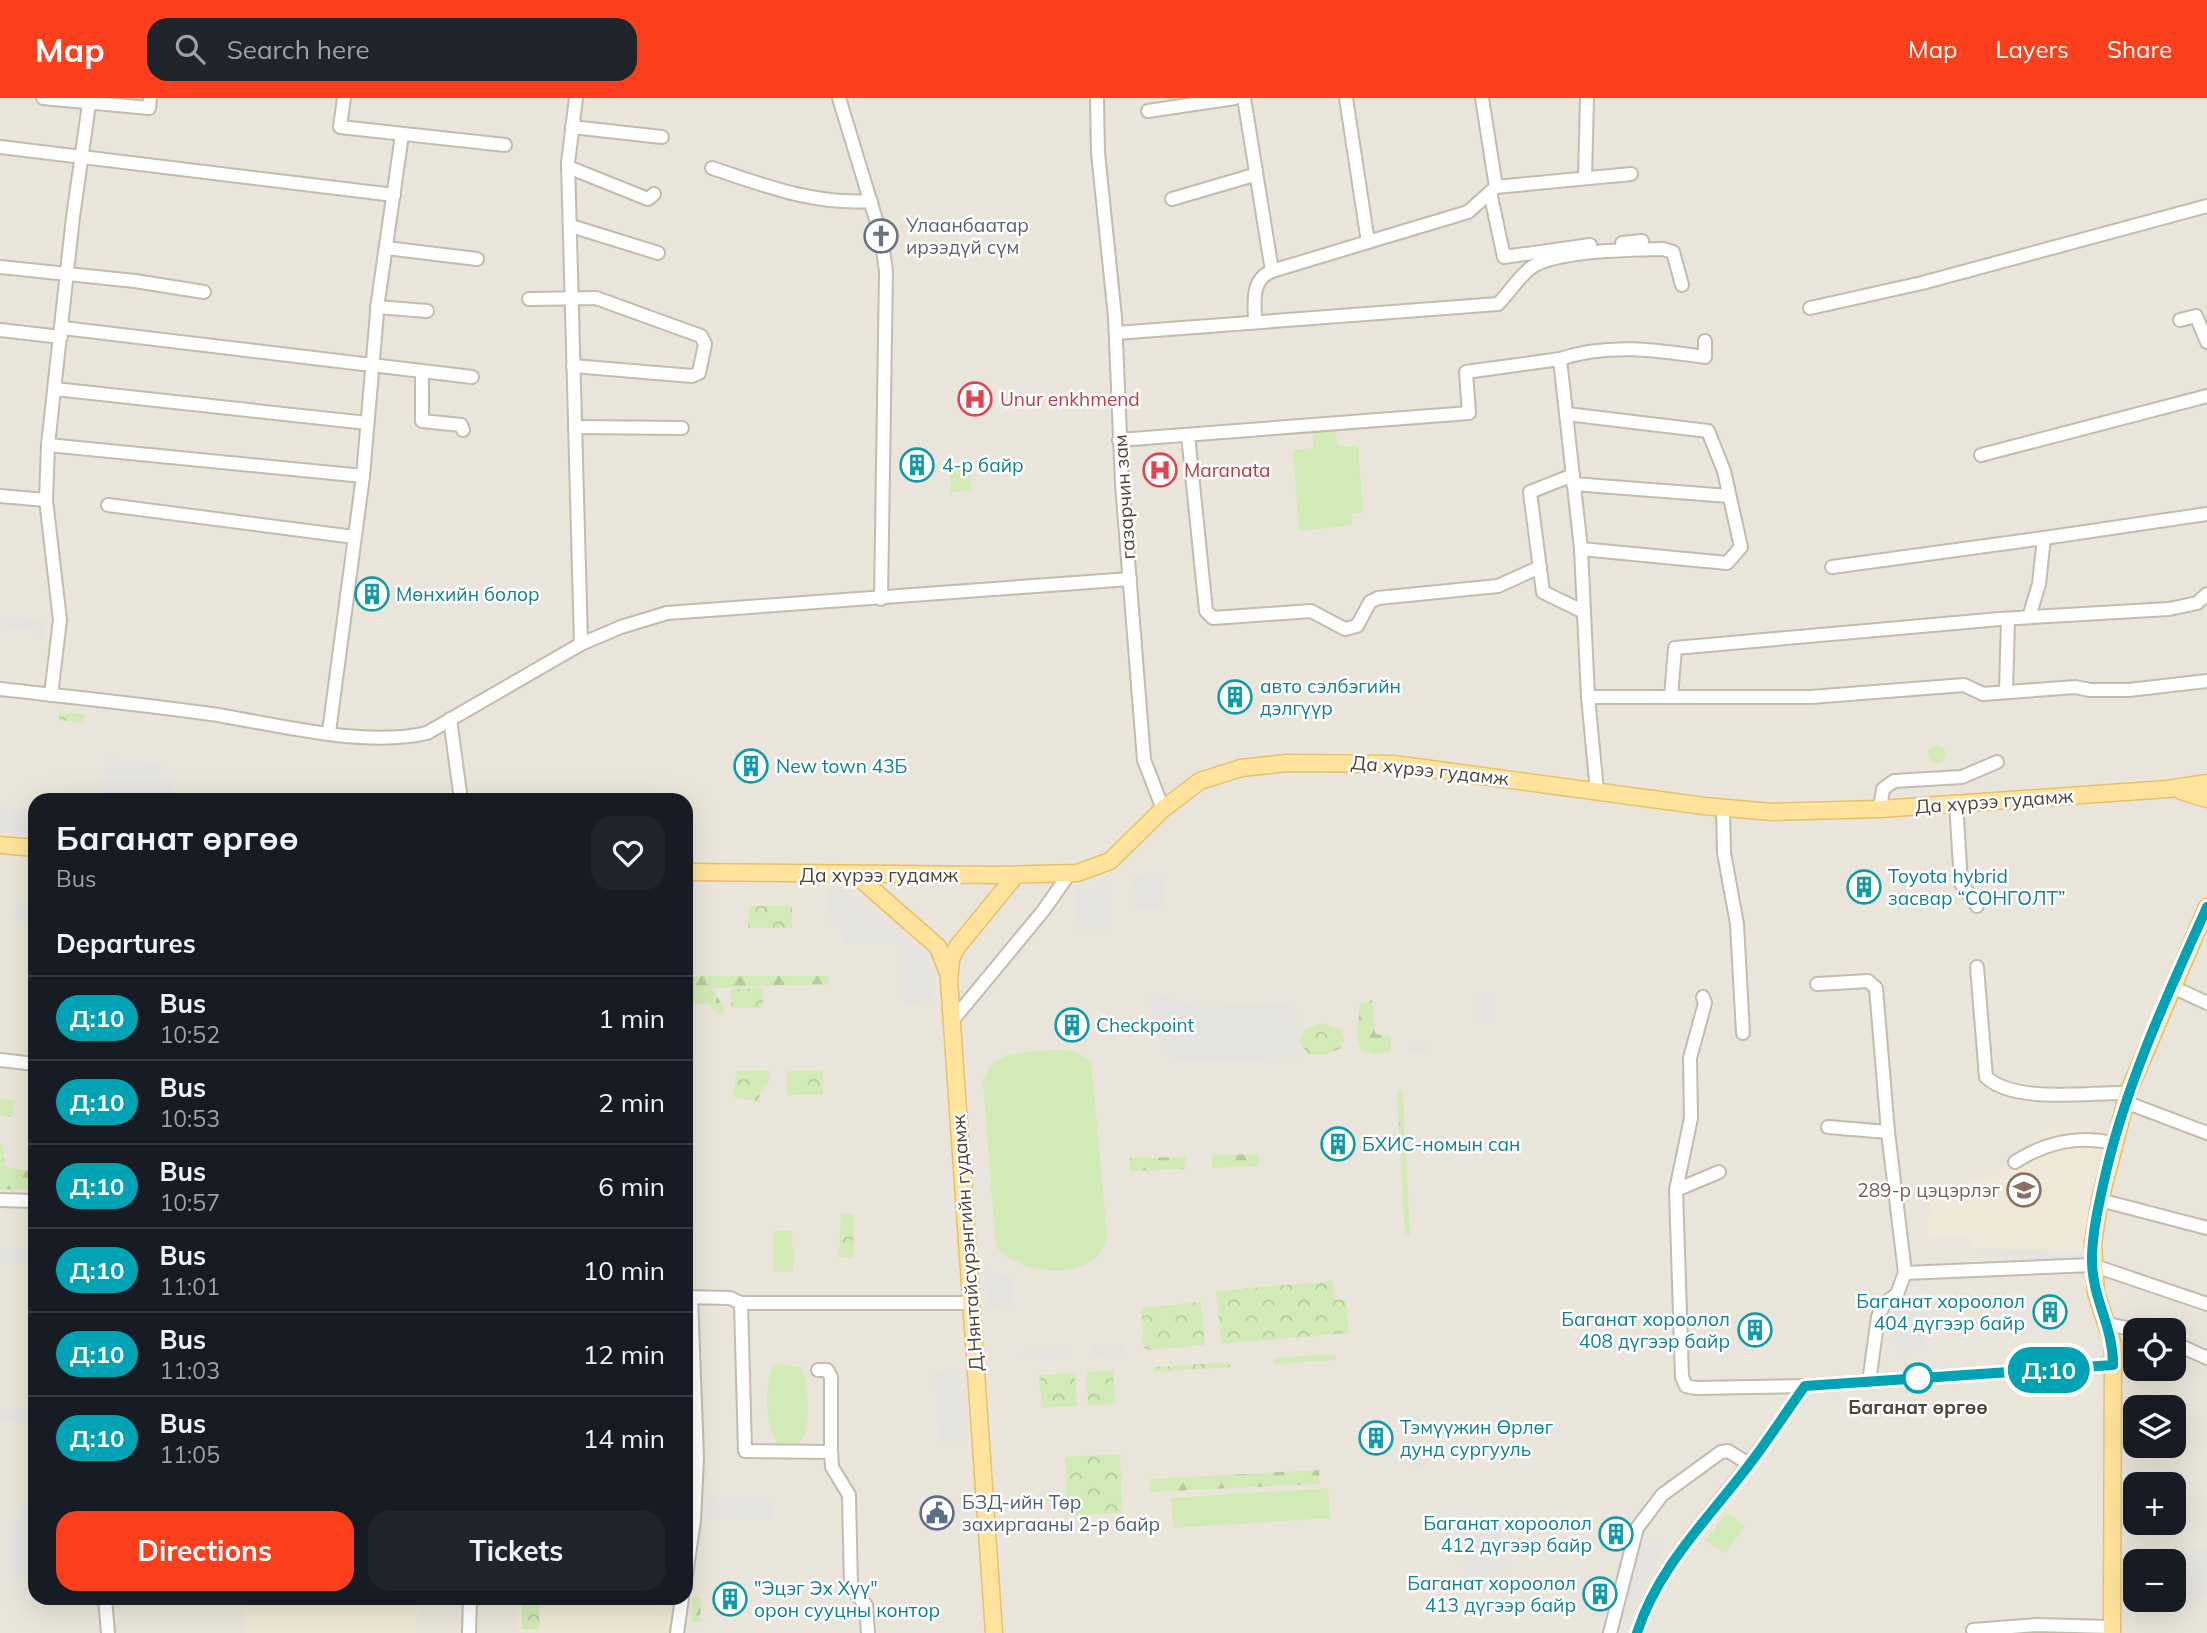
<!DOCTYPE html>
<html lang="en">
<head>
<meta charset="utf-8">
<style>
  body { margin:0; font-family:Mulish,sans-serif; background:#20242c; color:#f1f3f6; height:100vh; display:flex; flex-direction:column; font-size:26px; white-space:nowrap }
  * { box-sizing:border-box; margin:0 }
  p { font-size:23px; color:#9ea1a6 }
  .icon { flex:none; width:38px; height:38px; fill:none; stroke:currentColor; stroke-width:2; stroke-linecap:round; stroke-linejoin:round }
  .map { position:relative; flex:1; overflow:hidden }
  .details { position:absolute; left:28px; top:695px; width:665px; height:812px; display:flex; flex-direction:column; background:#171b24; border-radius:21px; box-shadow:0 7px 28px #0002 }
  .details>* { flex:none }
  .badge { padding:0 14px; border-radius:23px; font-size:24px; line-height:46px }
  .tools { position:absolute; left:2123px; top:1220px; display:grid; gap:14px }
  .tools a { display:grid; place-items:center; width:63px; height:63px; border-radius:14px; background:#171b24; box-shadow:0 7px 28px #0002; font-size:35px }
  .map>.badge { position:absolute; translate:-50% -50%; box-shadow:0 0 0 4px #fff }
  h2 { padding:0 28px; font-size:26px; line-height:63px }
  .round { display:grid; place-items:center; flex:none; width:74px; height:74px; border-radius:21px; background:#20242c }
  .summary { display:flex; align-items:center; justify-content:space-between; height:119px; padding:0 28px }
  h1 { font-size:33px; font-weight:700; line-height:52px }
  .cta { display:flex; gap:14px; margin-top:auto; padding:14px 28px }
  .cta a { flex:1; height:80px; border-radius:21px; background:#fc3f1d; color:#fff; font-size:28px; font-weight:700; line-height:80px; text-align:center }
  .cta a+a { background:#20242c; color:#f1f3f6 }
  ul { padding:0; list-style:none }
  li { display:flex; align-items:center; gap:21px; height:84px; padding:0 28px; border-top:2px solid #363941 }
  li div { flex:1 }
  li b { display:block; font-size:26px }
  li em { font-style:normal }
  li .badge { min-width:77px; font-weight:700; text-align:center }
  header { display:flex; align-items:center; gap:42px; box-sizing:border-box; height:98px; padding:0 35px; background:#fc3f1d; color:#fff }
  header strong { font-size:33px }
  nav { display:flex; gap:38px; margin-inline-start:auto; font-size:24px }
  .search { width:490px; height:63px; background:#20242c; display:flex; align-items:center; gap:18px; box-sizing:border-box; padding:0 24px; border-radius:21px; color:#9ea1a6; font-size:26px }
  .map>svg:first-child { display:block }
</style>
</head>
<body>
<header>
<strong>Map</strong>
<div class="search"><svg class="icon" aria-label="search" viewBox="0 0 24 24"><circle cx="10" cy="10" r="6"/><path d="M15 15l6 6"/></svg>Search here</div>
<nav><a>Map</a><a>Layers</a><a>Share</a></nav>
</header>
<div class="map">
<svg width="2207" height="1535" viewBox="0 0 2207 1535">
  <defs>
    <pattern id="forest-firs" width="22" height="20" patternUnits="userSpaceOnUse" patternTransform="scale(1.75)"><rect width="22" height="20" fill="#d2eab5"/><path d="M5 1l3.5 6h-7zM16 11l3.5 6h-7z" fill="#b6ca9c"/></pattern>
    <pattern id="park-crowns" width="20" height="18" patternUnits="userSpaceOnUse" patternTransform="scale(1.75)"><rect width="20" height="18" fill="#d2eab5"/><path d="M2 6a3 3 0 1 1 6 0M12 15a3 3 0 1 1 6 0" fill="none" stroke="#b6ca9c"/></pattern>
  </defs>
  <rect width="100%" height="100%" fill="#f6f3ec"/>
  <path fill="#eae5da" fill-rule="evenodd" d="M0 0H2207V1535H0ZM35 702H686V1500H35ZM2135 1232H2174V1270H2135ZM2135 1309H2174V1348H2135ZM2135 1386H2174V1424H2135ZM2135 1463H2174V1502H2135Z"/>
  <g fill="#efe8d6">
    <polygon points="2050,1030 2091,1030 2092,1049 2101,1050 2088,1115 2085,1155 1976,1149 1968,1137 1928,1140 1926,1123 1932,1121 1930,1099 1954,1096 1955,1088 1994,1079 2022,1051"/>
    <polygon points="246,1500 419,1500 416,1535 243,1535"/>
    <polygon points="516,1500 672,1500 672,1535 531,1535 516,1532"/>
  </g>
  <g fill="#d2eab5">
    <polygon points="1335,326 1337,348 1358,348 1363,415 1352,416 1352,427 1299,433 1293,352 1314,350 1312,328"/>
    <polygon points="970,367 971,393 951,394 950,368"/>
    <circle cx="1937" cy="656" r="9"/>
    <path d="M1050 952H1071L1091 964 1107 1138C1099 1186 1018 1179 996 1148L983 985C990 953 1023 954 1050 952Z"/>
    <polygon points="792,1132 793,1174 774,1174 773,1133"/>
    <path d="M780 1266 800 1269C809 1279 812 1337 800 1344 793 1348 785 1346 778 1345 765 1332 764 1284 773 1269Z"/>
    <polygon points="1328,1390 1330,1420 1173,1430 1171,1400"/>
    <polygon points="1727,1415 1745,1429 1724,1456 1706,1442"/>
  </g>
  <g fill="url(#forest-firs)">
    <polygon points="686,878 828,878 829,886 712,890 726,913 718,918 709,906 696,906 686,897"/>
    <polygon points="1372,902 1375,936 1391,938 1390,954 1375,957 1361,952 1357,940 1360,905"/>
    <polygon points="1403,992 1410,1138 1405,1138 1397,993"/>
    <polygon points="0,1001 15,1002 13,1019 0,1018"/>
    <polygon points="0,1046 3,1046 5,1068 28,1073 29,1092 0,1091"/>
    <polygon points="1259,1056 1259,1068 1212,1070 1212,1057"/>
    <polygon points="1186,1059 1186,1071 1130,1073 1130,1060"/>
    <polygon points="1319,1372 1320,1386 1150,1394 1150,1381"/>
    <polygon points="693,1499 701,1500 700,1524 692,1524"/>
  </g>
  <g fill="url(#park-crowns)">
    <polygon points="59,614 84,616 83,625 59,622"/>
    <polygon points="749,808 792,808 792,830 748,830"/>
    <polygon points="762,890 763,910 731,910 731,891"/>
    <path d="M1323 925 1341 931 1344 942 1341 950 1325 957 1307 956 1299 942C1303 931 1312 928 1323 925Z"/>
    <polygon points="769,972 768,987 760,993 760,1005 733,998 737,973"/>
    <polygon points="823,972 823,997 787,997 787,973"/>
    <polygon points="841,1115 854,1116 853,1160 839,1160"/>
    <polygon points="1333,1183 1335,1202 1346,1202 1349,1235 1221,1246 1216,1193"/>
    <polygon points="1201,1204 1205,1247 1147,1252 1144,1250 1141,1210"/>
    <polygon points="1336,1256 1336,1262 1275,1266 1274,1260"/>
    <polygon points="1230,1264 1230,1269 1154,1274 1154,1269"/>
    <polygon points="1113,1272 1116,1306 1088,1308 1087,1274"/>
    <polygon points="1075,1275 1077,1308 1042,1310 1039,1277"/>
    <polygon points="1120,1356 1122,1415 1068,1418 1065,1359"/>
    <rect x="522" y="1506" width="17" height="25"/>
  </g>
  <g fill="#e5e3e0">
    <polygon points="0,518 42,523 46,542 38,541 36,531 0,528"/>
    <polygon points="105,661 165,666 165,676 175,677 172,701 102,695"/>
    <polygon points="0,710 26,712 25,718 34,723 33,736 0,734"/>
    <polygon points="1162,776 1164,811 1135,811 1133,777"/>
    <polygon points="1111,788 1112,821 1106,822 1106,831 1079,832 1079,823 1074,822 1076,792"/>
    <polygon points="826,790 844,792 928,856 931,903 904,906 902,845 845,846 841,830 831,823"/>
    <polygon points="16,806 35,808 35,825 14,823"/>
    <polygon points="1149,894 1197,908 1292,906 1298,922 1297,960 1174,962 1167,956 1157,936"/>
    <polygon points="1494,895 1495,925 1480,926 1479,896"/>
    <polygon points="1408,944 1426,944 1427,954 1408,955"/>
    <polygon points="0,1149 31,1150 32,1165 0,1166"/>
    <polygon points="1977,1150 2084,1156 2085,1163 1977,1158"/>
    <polygon points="985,1173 1011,1181 1013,1208 988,1209"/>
    <polygon points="1924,1199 1927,1253 1897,1255 1894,1206 1921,1204"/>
    <polygon points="1125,1246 1125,1255 1092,1257 1092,1248"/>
    <polygon points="1071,1252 1072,1259 1016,1262 1016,1254"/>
    <polygon points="960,1272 961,1344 939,1344 935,1273"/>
    <polygon points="0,1311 35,1313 35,1324 0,1323"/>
    <polygon points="1420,1318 1424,1371 1402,1363 1401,1319"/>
    <polygon points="707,1398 772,1400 773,1422 706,1420"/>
    <polygon points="20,1409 35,1410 35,1458 28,1460 29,1476 9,1477 11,1424 18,1425"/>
    <polygon points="1501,1420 1505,1483 1487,1484 1487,1492 1465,1493 1462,1423"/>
    <polygon points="1641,1436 1663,1450 1619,1535"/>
    <polygon points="2174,1451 2207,1451 2207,1495 2186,1516"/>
  </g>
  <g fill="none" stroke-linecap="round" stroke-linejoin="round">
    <defs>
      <g id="minor">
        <polyline points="43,0 149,10 150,0"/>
        <polyline points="344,0 340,29 505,47"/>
        <polyline points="576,0 568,65 581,546"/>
        <polyline points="839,0 881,138 886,173 881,501"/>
        <polyline points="1097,0 1098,55 1115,219 1122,386 1144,662 1163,711"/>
        <polyline points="1244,0 1272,173 1368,144"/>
        <polyline points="1346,0 1368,144 1468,114 1496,89 1482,0"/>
        <polyline points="1148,13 1235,0"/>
        <polyline points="572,29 662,39"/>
        <polyline points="0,49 394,97"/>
        <polyline points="568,69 648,101 654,96"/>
        <path d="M712 70C765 88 815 107 871 103"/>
        <polyline points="1585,79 1587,0"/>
        <polyline points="1496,89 1631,76"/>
        <polyline points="1490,94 1504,159 1590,147"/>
        <polyline points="1172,101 1254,77"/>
        <polyline points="571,128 658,155"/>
        <polyline points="1622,145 1642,143"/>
        <polyline points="386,150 477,161"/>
        <polyline points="0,169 135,183 204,194"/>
        <polyline points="529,201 596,200 701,238 705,246 699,275 692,278 573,268"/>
        <polyline points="377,209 427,213"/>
        <polyline points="1810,210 1922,185 2207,108"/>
        <polyline points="2180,222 2196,218 2207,244"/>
        <path d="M1255 224C1255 205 1250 182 1272 173"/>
        <polyline points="63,230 472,279"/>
        <polyline points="0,232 61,239"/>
        <path d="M1116 235 1498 206C1509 195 1520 177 1532 169 1557 152 1631 152 1663 151L1673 154 1682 187"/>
        <polyline points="422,274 422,323 461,327 463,332"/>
        <polyline points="55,291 367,325"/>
        <polyline points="1567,316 1708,333 1724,373 1741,449 1727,465 1581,451"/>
        <polyline points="575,329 682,330"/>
        <polyline points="1188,337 1206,513 1213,520 1311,513 1345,531 1357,528 1370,504 1378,500 1498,488 1540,469"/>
        <polyline points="1119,342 1469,315 1466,274 1560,261"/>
        <polyline points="48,347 363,378"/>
        <polyline points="1981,357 2207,298"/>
        <polyline points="1573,377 1530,394 1543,494 1582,513"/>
        <polyline points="1573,386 1729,398"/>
        <polyline points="0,398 46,402"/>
        <polyline points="108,407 354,439"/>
        <polyline points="1832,469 2044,440"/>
        <polyline points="2029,519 2039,486 2044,440 2207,416"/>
        <path d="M0 591C70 599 141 606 211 616 277 626 362 650 427 635L581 546 621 529 667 515 1130 481"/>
        <polyline points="2006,594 2008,521"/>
        <polyline points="51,597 60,522 46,402 48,347 73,119 89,6"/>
        <path d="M1588 599 1581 451 1560 261C1608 245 1656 252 1705 259V243"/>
        <polyline points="1671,599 1675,550 2000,521 2169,511 2197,505 2207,496"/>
        <polyline points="450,621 461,702"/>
        <polyline points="329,634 363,378 378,203 402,37"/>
        <polyline points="1597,693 1588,599 1811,599 1964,587 1983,596 2075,589 2090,592 2129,592 2207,583"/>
        <polyline points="1956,704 1961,785 1977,808"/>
        <polyline points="1723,710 1724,755 1737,826 1743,935"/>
        <polyline points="1880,711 1883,691 1894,683 1962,679 1997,664"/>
        <path d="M1977 869 1986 979C2015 1006 2088 994 2128 995"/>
        <polyline points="1817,886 1868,883 1876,890 1888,1034"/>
        <polyline points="2173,889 2207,905"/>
        <polyline points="952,923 1043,813 1069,776"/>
        <polyline points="0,962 35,966"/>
        <polyline points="2125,1004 2207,1035"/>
        <polyline points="1828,1029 1888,1034 1905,1175 2092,1167 2207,1206"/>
        <path d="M2015 1064C2046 1044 2077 1037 2113 1045"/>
        <polyline points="1719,1074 1676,1092 1682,1279 1686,1288 1696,1290 1805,1288"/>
        <polyline points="1676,1092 1691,1020 1690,960 1705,905 1703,899"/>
        <polyline points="0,1102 35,1103"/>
        <polyline points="2100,1102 2207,1130"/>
        <polyline points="686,1199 730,1200 741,1205 971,1205"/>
        <polyline points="741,1205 745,1353 831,1354 832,1369 849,1397 851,1490 866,1507 868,1535"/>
        <polyline points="2107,1226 2136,1232"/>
        <polyline points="2174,1245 2207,1260"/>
        <polyline points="818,1272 827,1272 831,1279 831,1354"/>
        <polyline points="1869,1284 1878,1219 1884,1206 1897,1196 1905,1175"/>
        <polyline points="686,1477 694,1422 697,1360 691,1199"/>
        <polyline points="105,1500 108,1535"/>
        <polyline points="1973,1532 2036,1527 2112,1529"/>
        <polyline points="469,1535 470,1500"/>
        <polyline points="677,1535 682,1500"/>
        <polyline points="1610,1535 1637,1430 1662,1397 1721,1354 1728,1353 1749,1366"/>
        <path d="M1637 1535C1658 1469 1707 1421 1749 1366 1768 1341 1787 1314 1805 1288L2113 1267"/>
      </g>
      <g id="major">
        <polyline points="2181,693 2207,701"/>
        <polyline points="0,747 35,750"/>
        <polyline points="686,774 997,777 1077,775 1110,763 1163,711 1200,683 1241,670 1287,665 1394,666 1704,708 1772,714 1880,711 2168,691 2207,685"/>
        <polyline points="856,777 938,849 948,875"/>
        <polyline points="994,1535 949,882 951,861 957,849 1016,777"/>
        <polyline points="2112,1535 2113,1246 2096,1195 2093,1145 2100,1102 2128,995 2207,809"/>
      </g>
    </defs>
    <use href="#minor" stroke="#c2bbae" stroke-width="16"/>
    <use href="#major" stroke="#e6c16a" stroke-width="19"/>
    <use href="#minor" stroke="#fff" stroke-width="12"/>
    <use href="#major" stroke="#ffe39c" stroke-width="16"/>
  </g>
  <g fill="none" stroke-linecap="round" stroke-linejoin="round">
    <defs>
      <path id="line" d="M1637 1535C1658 1469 1708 1421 1749 1367 1769 1341 1786 1314 1805 1288L2113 1267C2113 1225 2091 1201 2092 1158 2093 1129 2100 1101 2106 1074 2128 981 2168 896 2207 809"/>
    </defs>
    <use href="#line" stroke="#fff" stroke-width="16"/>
    <use href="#line" stroke="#00a3b4" stroke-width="10"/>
  </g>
  <defs>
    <symbol id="church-ring" viewBox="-11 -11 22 22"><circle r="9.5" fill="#fff" stroke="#6b7280" stroke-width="1.5"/><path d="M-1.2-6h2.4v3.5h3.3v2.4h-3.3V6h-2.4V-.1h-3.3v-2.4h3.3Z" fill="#6b7280"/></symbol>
    <symbol id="hospital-ring" viewBox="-11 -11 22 22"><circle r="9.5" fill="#fff" stroke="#e0444e" stroke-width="1.5"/><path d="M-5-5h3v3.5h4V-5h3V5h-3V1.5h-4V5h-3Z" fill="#e0444e"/></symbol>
    <symbol id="building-ring" viewBox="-11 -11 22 22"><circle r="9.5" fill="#fff" stroke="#0f9aa8" stroke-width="1.5"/><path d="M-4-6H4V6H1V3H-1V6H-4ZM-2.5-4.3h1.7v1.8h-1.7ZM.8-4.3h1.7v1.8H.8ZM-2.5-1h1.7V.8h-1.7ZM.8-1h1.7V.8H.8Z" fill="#0f9aa8"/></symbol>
    <symbol id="school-ring" viewBox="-11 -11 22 22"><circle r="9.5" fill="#fff" stroke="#8d6e63" stroke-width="1.5"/><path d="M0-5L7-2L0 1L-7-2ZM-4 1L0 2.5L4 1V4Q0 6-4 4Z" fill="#8d6e63"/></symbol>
    <symbol id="civic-ring" viewBox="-11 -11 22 22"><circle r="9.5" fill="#fff" stroke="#5c6f8a" stroke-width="1.5"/><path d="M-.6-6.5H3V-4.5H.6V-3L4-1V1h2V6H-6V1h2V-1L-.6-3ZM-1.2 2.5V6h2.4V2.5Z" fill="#5c6f8a"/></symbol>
  </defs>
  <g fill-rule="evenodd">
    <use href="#church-ring" x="862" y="119" width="38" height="38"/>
    <use href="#hospital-ring" x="956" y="282" width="38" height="38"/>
    <use href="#building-ring" x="898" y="348" width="38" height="38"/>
    <use href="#hospital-ring" x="1141" y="353" width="38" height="38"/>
    <use href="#building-ring" x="353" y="477" width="38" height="38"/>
    <use href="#building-ring" x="1216" y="580" width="38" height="38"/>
    <use href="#building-ring" x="732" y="649" width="38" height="38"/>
    <use href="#building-ring" x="1845" y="770" width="38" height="38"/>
    <use href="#building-ring" x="1053" y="908" width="38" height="38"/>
    <use href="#building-ring" x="1319" y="1027" width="38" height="38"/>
    <use href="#school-ring" x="2005" y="1073" width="38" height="38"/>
    <use href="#building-ring" x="2031" y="1195" width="38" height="38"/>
    <use href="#building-ring" x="1736" y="1213" width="38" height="38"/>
    <use href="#building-ring" x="1357" y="1321" width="38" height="38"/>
    <use href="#civic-ring" x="918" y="1396" width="38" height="38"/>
    <use href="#building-ring" x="1597" y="1417" width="38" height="38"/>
    <use href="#building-ring" x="1581" y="1477" width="38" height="38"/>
    <use href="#building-ring" x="711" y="1482" width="38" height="38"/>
  </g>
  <circle fill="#fff" stroke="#00a3b4" stroke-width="3.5" cx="1918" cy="1280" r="14"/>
  <g text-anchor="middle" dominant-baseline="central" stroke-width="5" stroke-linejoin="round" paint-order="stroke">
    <g font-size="19" fill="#5b616d" stroke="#fff" text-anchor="start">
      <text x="906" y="127">Улаанбаатар<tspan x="906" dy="22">ирээдүй сүм</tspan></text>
    </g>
    <g font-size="19" fill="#be3a42" stroke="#fff" text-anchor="start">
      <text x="1000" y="301">Unur enkhmend</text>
      <text x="1184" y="372">Maranata</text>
    </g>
    <g font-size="19" fill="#0d838f" stroke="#fff" text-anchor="start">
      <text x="942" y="367">4-р байр</text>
      <text x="396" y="496">Мөнхийн болор</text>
      <text x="1260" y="588">авто сэлбэгийн<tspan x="1260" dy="22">дэлгүүр</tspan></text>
      <text x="776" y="668">New town 43Б</text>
      <text x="1888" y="778">Toyota hybrid<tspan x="1888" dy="22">засвар “СОНГОЛТ”</tspan></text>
      <text x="1096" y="927">Checkpoint</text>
      <text x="1362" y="1046">БХИС-номын сан</text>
      <text x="2025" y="1203" text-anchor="end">Баганат хороолол<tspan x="2025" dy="22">404 дүгээр байр</tspan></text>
      <text x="1730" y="1221" text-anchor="end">Баганат хороолол<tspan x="1730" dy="22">408 дүгээр байр</tspan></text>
      <text x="1400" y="1329">Тэмүүжин Өрлөг<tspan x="1400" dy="22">дунд сургууль</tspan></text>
      <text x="1592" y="1425" text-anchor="end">Баганат хороолол<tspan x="1592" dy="22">412 дүгээр байр</tspan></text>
      <text x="1576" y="1485" text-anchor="end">Баганат хороолол<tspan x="1576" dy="22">413 дүгээр байр</tspan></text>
      <text x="754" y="1490">"Эцэг Эх Хүү"<tspan x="754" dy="22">орон сууцны контор</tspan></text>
    </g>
    <g font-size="19" fill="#4b4439" stroke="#fff">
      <text transform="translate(1124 399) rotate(-94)">газарчин зам</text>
      <text transform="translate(1430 672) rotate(6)">Да хүрээ гудамж</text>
      <text transform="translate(1994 703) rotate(-4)">Да хүрээ гудамж</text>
      <text x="879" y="777">Да хүрээ гудамж</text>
      <text transform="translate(967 1145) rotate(-94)">Д.Нянтайсүрэнгийн гудамж</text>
    </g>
    <g font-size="19" fill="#785e54" stroke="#fff" text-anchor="end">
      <text x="2000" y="1092">289-р цэцэрлэг</text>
    </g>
    <g font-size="19" font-weight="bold" fill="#4b4439" stroke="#fff">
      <text x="1918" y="1309">Баганат өргөө</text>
    </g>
    <g font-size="19" fill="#4e5e75" stroke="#fff" text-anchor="start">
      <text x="962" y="1404">БЗД-ийн Төр<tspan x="962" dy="22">захиргааны 2-р байр</tspan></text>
    </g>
  </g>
</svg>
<div class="tools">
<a><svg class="icon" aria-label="locate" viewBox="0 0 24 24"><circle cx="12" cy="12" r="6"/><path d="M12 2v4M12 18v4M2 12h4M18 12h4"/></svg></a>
<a><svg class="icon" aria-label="layers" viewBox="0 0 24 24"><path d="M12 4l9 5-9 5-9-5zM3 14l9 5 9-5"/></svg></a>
<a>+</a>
<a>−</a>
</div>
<b class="badge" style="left:2049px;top:1272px;background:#00a3b4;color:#fff">Д:10</b>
<section class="details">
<div class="summary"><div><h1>Баганат өргөө</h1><p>Bus</p></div><a class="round"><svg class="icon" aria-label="heart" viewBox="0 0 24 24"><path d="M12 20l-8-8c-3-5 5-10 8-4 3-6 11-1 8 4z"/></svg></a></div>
<h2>Departures</h2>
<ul>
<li><span class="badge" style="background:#00a3b4;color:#fff">Д:10</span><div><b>Bus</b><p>10:52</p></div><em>1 min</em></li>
<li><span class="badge" style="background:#00a3b4;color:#fff">Д:10</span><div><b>Bus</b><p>10:53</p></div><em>2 min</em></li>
<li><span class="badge" style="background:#00a3b4;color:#fff">Д:10</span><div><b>Bus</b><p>10:57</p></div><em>6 min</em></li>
<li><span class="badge" style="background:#00a3b4;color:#fff">Д:10</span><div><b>Bus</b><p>11:01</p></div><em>10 min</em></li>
<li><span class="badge" style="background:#00a3b4;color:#fff">Д:10</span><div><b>Bus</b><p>11:03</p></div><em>12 min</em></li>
<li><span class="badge" style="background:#00a3b4;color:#fff">Д:10</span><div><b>Bus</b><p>11:05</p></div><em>14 min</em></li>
</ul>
<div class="cta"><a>Directions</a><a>Tickets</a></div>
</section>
</div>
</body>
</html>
